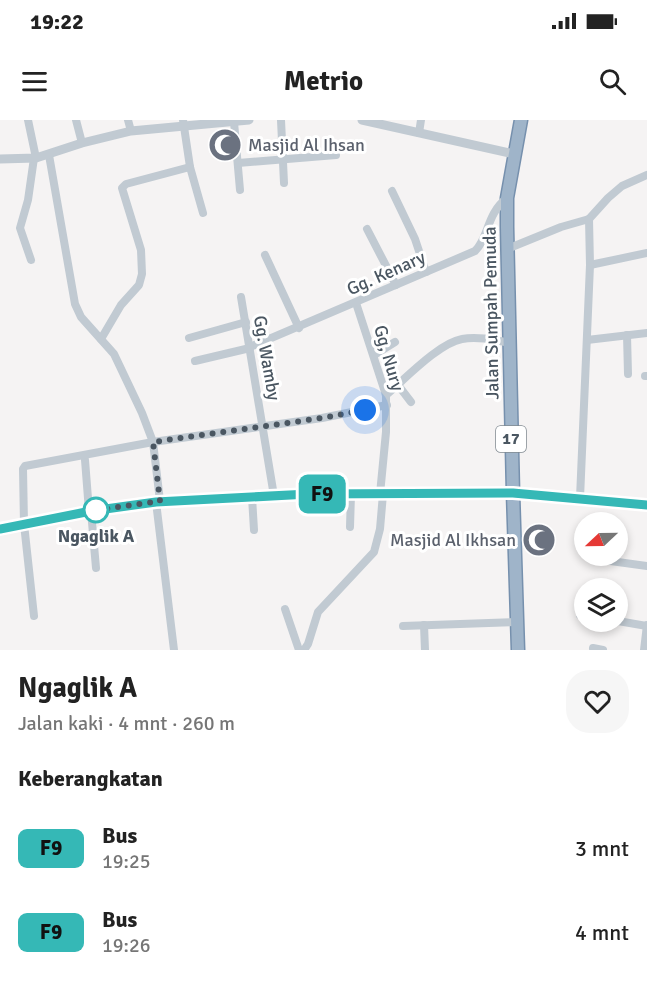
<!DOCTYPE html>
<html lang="id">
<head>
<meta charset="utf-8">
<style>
  body { margin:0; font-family:Signika,sans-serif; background:#f6f6f6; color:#222; height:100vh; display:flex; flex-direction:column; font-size:22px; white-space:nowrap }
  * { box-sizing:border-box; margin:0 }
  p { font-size:20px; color:#767676 }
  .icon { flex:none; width:33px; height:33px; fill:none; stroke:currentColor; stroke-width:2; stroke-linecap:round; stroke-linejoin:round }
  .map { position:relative; height:530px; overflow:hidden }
  .side { display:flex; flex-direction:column; background:#fff; flex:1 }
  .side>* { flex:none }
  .badge { padding:0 12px; border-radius:9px; font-size:21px; line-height:39px }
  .needle { width:39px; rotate:248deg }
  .buttons { position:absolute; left:574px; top:392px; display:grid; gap:12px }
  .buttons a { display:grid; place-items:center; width:54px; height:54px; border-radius:50%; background:#fff; box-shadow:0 3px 9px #0003; font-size:30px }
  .you { position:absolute; width:30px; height:30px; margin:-15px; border:4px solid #fff; border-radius:50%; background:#1a73e8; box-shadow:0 0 0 9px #1a73e833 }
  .map>.badge { position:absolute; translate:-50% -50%; box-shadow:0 0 0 3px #fff }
  h2 { padding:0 18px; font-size:22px; line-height:54px }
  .round { display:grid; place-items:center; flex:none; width:63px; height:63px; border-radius:24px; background:#f6f6f6 }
  .headline { display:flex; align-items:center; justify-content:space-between; height:102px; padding:0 18px }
  h1 { font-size:28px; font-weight:700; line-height:45px }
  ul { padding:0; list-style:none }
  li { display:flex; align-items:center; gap:18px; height:84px; padding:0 18px }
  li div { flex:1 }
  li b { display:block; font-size:22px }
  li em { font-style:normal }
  li .badge { min-width:66px; font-weight:700; text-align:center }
  .status { display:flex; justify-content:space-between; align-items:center; height:42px; padding:0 30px; background:#fff; direction:ltr }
  .status svg { height:16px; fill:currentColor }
  header { display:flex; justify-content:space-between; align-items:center; height:78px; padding:0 18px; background:#fff; font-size:27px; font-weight:700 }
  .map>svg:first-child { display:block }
</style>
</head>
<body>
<div class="status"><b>19:22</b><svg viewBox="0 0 49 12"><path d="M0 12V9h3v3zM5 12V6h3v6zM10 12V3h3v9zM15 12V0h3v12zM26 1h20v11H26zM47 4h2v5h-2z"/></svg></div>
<header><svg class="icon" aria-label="menu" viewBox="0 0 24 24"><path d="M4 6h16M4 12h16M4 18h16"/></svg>Metrio<svg class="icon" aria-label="search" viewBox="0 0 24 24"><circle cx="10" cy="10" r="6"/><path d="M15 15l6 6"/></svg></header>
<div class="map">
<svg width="647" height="530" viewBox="0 0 647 530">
  <rect width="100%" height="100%" fill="#f5f3f3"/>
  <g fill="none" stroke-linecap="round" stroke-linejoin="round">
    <defs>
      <polyline id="trunk" points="518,530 513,373 507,107 507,78 521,0"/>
    </defs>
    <use href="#trunk" stroke="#7690ad" stroke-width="15"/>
    <g stroke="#c1cad2" stroke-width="8">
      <polyline points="28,0 36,38"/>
      <polyline points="76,0 82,23"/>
      <polyline points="128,0 131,11"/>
      <polyline points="183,0 190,47 203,93"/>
      <polyline points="281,0 284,63"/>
      <polyline points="234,2 240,70"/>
      <polyline points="419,13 421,0"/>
      <polyline points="49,35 75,184 81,197 114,234 142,293 153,322 160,381"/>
      <polyline points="238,43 336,35"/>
      <polyline points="392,71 415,119 426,152"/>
      <polyline points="367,109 396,165"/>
      <polyline points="507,129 561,107 589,99 608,78 622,66 647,55"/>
      <polyline points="265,135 299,208"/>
      <polyline points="31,140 20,108 28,80 34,38"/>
      <polyline points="590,145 647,133"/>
      <polyline points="241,177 274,376"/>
      <polyline points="356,183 386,275 386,312 380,374"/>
      <polyline points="627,215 628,254"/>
      <polyline points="189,218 246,202"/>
      <polyline points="101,219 121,185 139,165 142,154 141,130 122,68 126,64 190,47"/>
      <polyline points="587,220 647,213"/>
      <path d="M250 227 475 131C489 118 486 94 507 78"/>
      <polyline points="374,235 395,222"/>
      <polyline points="195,241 250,228"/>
      <polyline points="645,256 647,256"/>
      <polyline points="398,265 411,282"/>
      <path d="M386 275C405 259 439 223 462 219 477 216 495 220 510 223"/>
      <polyline points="85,340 89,391"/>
      <polyline points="252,377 254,410"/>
      <polyline points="580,378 590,145 589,99"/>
      <polyline points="156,382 174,530"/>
      <polyline points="91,391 96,448"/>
      <polyline points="350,407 351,374"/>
      <polyline points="596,439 647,446"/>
      <polyline points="285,489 299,530"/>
      <polyline points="580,495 585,495"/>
      <polyline points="34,496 24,404 23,349 25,346 153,322 322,298 387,285"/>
      <polyline points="618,501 647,506"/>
      <polyline points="424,505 425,530"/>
      <polyline points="403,506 517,502"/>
      <polyline points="593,528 603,530"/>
      <polyline points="304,530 308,524 318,492 374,432 380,409 383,374"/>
      <polyline points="644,530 647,505"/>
    </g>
    <g stroke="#c1cad2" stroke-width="9">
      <polyline points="362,0 514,34"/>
      <polyline points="0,39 36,38 82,23 131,11 249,0"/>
    </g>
    <polyline stroke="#c1cbd6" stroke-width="10" points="0,409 91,391 156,382 309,374 513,373 647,385"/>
    <use href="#trunk" stroke="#9fb4c9" stroke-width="12"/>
  </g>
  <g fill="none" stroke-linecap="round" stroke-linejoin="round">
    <defs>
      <polyline id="line" points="0,409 91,391 156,382 309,374 513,373 647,385"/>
    </defs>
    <use href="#line" stroke="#fff" stroke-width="14"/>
    <use href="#line" stroke="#35b8b6" stroke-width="9"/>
    <polyline stroke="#4a5661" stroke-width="6" stroke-dasharray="0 10.8" points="96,390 91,391 160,381 153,322 322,298 365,290"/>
  </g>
  <defs>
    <symbol id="mosque-disc" viewBox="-11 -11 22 22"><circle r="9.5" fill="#6b7280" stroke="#fff"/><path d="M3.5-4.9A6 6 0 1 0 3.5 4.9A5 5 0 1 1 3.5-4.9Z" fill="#fff"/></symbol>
  </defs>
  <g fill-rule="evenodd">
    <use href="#mosque-disc" x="206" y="6" width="38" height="38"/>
    <use href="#mosque-disc" x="520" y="401" width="38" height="38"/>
  </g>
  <circle fill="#fff" stroke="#35b8b6" stroke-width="3" cx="96" cy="390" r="12"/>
  <g text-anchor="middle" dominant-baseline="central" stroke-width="6" stroke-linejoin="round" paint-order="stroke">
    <rect fill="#fff" stroke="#808990" stroke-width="1.5" x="496" y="306" width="30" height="26" rx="4.5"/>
    <g font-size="16" font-weight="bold" fill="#4a5661">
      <text x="511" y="319">17</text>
    </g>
    <g font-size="18" fill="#5b616d" stroke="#fff" text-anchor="start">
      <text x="248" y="25">Masjid Al Ihsan</text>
      <text x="516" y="420" text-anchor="end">Masjid Al Ikhsan</text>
    </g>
    <g font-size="18" fill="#4a5661" stroke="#fff">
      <text transform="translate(386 153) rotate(-24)">Gg. Kenary</text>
      <text transform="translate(491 193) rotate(-91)">Jalan Sumpah Pemuda</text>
      <text transform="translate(267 238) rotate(80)">Gg. Wamby</text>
      <text transform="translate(389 238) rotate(74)">Gg, Nury</text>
    </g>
    <g font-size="18" font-weight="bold" fill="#4a5661" stroke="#fff">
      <text x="96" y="416">Ngaglik A</text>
    </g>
  </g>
</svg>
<div class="buttons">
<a><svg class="needle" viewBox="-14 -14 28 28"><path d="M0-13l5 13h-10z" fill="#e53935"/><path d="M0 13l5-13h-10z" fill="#767676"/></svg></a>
<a><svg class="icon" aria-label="layers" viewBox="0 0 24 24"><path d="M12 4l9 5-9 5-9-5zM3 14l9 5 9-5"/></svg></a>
</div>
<div class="you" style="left:365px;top:290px"></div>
<b class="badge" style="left:322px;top:374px;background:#35b8b6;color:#111">F9</b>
</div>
<section class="side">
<div class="headline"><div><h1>Ngaglik A</h1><p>Jalan kaki · 4 mnt · 260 m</p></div><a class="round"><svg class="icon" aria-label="heart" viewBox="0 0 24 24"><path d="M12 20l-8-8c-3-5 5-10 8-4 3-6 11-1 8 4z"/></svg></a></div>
<h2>Keberangkatan</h2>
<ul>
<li><span class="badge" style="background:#35b8b6;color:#111">F9</span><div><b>Bus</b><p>19:25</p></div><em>3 mnt</em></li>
<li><span class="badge" style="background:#35b8b6;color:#111">F9</span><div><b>Bus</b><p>19:26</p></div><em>4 mnt</em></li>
</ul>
</section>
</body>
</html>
